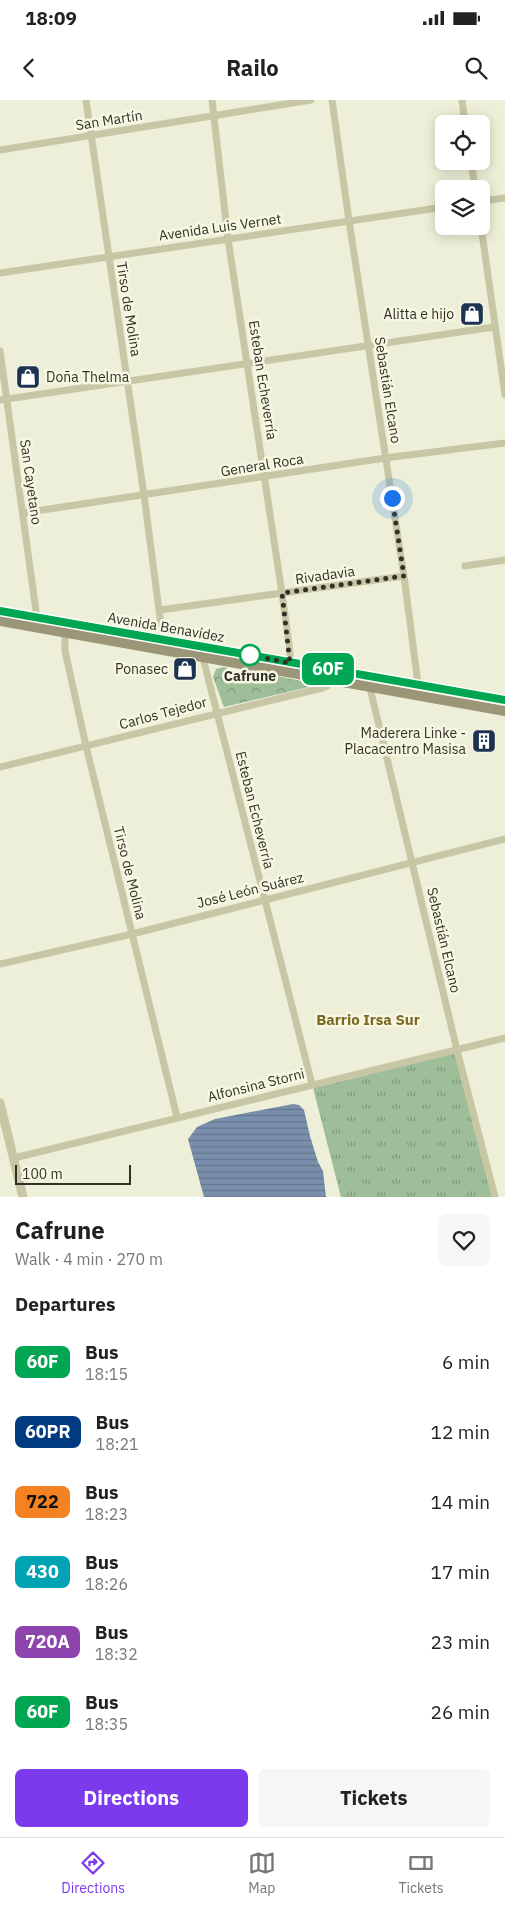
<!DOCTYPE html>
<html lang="en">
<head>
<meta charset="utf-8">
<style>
  body { margin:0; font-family:"IBM Plex Sans",sans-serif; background:#f6f6f6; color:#222; height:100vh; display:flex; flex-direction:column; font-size:19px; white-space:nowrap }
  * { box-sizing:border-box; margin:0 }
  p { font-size:16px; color:#767676 }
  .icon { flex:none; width:28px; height:28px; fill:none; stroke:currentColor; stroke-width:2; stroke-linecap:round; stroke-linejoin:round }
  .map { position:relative; height:1097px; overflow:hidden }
  .drawer { display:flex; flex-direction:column; background:#fff; flex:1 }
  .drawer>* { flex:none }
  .badge { padding:0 10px; border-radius:8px; font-size:18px; line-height:32px }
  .fabs { position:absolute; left:435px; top:15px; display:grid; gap:10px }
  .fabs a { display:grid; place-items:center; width:55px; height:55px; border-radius:8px; background:#fff; box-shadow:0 2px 12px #0003; font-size:25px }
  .scale { position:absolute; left:15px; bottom:12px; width:116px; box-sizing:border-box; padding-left:5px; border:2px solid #333126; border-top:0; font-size:14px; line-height:18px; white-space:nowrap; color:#333126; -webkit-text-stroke:4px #f6f8e4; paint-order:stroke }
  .you { position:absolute; width:25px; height:25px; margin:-12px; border:4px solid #fff; border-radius:50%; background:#1a73e8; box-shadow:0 0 0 8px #1a73e833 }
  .map>.badge { position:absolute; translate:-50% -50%; box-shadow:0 0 0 2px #fff }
  h2 { padding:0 15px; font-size:19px; line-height:45px }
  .round { display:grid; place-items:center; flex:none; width:52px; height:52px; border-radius:8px; background:#f6f6f6 }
  .headline { display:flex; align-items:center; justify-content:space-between; height:85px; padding:0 15px }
  h1 { font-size:24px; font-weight:700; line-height:38px }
  .action { display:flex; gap:10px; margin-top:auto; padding:10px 15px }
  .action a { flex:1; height:58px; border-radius:8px; background:#7c3aed; color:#fff; font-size:20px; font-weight:700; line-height:58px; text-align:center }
  .action a+a { background:#f6f6f6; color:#222 }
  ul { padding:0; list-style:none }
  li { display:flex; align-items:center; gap:15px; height:70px; padding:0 15px }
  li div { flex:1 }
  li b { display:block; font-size:19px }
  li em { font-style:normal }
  li .badge { min-width:55px; font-weight:700; text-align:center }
  .status { display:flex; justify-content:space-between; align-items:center; height:35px; padding:0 25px; background:#fff; direction:ltr }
  .status svg { height:14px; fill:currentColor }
  header { display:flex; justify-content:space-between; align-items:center; height:65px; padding:0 15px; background:#fff; font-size:22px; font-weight:700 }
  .menu { display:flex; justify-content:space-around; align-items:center; height:70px; border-top:1px solid #e0e0e0; background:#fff; font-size:14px; color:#767676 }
  .menu a { display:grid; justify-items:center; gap:2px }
  .menu .active { color:#7c3aed }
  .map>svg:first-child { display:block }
</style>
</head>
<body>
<div class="status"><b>18:09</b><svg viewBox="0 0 49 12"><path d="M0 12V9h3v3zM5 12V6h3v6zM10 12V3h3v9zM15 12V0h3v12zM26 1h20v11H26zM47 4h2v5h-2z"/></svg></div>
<header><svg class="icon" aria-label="back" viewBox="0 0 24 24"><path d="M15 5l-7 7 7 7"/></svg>Railo<svg class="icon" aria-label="search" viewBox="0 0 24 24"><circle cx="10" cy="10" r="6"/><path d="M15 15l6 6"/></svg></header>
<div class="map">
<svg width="505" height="1097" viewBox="0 0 505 1097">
  <defs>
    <pattern id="grass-tufts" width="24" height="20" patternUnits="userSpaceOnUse" patternTransform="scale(1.25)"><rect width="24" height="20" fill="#9ebd99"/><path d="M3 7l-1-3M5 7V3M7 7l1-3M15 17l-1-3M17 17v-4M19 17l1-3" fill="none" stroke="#819a7d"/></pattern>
    <pattern id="forest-crowns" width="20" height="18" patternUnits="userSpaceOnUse" patternTransform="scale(1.25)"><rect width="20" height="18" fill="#9ebd99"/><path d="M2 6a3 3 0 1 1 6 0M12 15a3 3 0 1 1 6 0" fill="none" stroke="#819a7d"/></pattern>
    <pattern id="water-rules" width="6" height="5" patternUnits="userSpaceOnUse" patternTransform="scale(1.25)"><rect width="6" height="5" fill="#798fab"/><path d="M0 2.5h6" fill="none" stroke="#64758b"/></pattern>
  </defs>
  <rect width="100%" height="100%" fill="#eeefd8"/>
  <polygon fill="url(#grass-tufts)" points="457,950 495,1097 341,1097 312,984"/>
  <polygon fill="url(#forest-crowns)" points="224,567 234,572 256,576 268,574 316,584 313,586 224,607 213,577 216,569"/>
  <polygon fill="url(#water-rules)" points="293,1004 299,1005 304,1010 310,1036 318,1062 323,1071 326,1097 204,1097 188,1039 197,1027 215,1019"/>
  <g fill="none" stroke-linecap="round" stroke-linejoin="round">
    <g stroke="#c7c6a5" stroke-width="7">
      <polyline points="86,0 144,395 163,541"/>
      <polyline points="212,0 228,139 282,493 290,552 290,563"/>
      <polyline points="332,0 349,121 404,476 418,584"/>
      <polyline points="462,0 465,24"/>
      <polyline points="0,50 311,0"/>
      <polyline points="471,61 475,89"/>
      <polyline points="481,101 505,98"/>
      <polyline points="481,126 505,295"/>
      <polyline points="0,173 444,107"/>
      <polyline points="0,251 37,518"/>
      <polyline points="0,300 494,227"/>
      <polyline points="23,413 385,358 505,343"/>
      <polyline points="465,466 505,460"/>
      <polyline points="160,510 404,476"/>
      <polyline points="65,534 65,551 86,646 177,1017"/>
      <polyline points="203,558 312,984"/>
      <polyline points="370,588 457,950 495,1097"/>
      <polyline points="0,667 322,588 327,586 331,581"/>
      <polyline points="0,864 132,834 505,739"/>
      <polyline points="14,1058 505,938"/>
    </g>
    <polyline stroke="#c7c6a5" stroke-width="9" points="0,1003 23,1097"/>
    <g stroke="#9a9677" stroke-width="10">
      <path d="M0 511C168 541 337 571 505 600"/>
      <polyline points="0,521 505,611"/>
    </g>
  </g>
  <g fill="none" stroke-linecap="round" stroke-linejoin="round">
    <defs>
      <polyline id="line" points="0,511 505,600"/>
    </defs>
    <use href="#line" stroke="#fff" stroke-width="11"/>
    <use href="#line" stroke="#00a651" stroke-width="8"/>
    <polyline stroke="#333126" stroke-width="5" stroke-dasharray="0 9" points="250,555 290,563 282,493 404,476 392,398"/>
  </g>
  <defs>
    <symbol id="shop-square" viewBox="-11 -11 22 22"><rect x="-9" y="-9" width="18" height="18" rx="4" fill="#1e3352" stroke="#f6f8e4"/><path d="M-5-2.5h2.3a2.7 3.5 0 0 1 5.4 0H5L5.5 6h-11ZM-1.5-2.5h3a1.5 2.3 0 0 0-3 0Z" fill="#fff"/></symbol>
    <symbol id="building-square" viewBox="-11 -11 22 22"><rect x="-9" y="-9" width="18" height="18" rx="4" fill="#1e3352" stroke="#f6f8e4"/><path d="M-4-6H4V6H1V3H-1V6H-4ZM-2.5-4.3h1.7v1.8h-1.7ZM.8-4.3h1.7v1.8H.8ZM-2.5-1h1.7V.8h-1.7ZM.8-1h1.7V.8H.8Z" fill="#fff"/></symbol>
  </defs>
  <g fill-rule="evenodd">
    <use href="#shop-square" x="458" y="200" width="28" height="28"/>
    <use href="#shop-square" x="14" y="263" width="28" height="28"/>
    <use href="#shop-square" x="171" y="555" width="28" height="28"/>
    <use href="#building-square" x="470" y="627" width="28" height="28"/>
  </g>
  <circle fill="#fff" stroke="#00a651" stroke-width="2.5" cx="250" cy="555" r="10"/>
  <g text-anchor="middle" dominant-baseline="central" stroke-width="5" stroke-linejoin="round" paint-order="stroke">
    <g font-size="14" fill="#333126" stroke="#f6f8e4">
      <text transform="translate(109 20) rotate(-9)">San Martín</text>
      <text transform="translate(220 127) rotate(-8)">Avenida Luis Vernet</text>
      <text transform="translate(129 209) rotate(81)">Tirso de Molina</text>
      <text transform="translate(263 280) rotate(81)">Esteban Echeverría</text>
      <text transform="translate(388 290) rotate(81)">Sebastián Elcano</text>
      <text transform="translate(262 365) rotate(-9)">General Roca</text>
      <text transform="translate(31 382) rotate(82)">San Cayetano</text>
      <text transform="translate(325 475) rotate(-8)">Rivadavia</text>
      <text transform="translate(166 527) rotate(10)">Avenida Benavídez</text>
      <text transform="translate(163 613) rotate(-15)">Carlos Tejedor</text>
      <text transform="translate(255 710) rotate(76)">Esteban Echeverría</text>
      <text transform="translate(130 773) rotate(76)">Tirso de Molina</text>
      <text transform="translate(250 790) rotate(-14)">José León Suárez</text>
      <text transform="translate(444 840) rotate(77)">Sebastián Elcano</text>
      <text transform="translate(256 985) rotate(-14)">Alfonsina Storni</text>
    </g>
    <g font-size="14" fill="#333126" stroke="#f6f8e4" text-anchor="end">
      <text x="454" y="214">Alitta e hijo</text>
      <text x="46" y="277" text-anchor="start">Doña Thelma</text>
      <text x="168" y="569">Ponasec</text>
      <text x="466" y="633">Maderera Linke -<tspan x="466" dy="16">Placacentro Masisa</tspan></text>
    </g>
    <g font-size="14" font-weight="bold" fill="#333126" stroke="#f6f8e4">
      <text x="250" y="576">Cafrune</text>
    </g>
    <g font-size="15" font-weight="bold" fill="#7d6823" stroke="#f6f8e4">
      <text x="368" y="919">Barrio Irsa Sur</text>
    </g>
  </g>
</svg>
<div class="fabs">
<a><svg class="icon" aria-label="locate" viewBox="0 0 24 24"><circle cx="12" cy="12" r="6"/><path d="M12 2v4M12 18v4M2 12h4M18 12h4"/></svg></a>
<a><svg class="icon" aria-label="layers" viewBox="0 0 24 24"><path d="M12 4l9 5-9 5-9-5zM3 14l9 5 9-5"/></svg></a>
</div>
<div class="scale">100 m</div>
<div class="you" style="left:392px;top:398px"></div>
<b class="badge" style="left:328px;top:569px;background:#00a651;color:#fff">60F</b>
</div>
<section class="drawer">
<div class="headline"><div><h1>Cafrune</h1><p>Walk · 4 min · 270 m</p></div><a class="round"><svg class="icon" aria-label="heart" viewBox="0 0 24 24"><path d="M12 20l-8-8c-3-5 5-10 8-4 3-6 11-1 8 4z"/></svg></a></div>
<h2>Departures</h2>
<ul>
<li><span class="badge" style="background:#00a651;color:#fff">60F</span><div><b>Bus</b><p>18:15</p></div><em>6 min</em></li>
<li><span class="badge" style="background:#003b80;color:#fff">60PR</span><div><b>Bus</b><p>18:21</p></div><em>12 min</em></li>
<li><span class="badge" style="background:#f58220;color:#111">722</span><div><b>Bus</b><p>18:23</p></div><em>14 min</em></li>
<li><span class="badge" style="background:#00a3b4;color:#fff">430</span><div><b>Bus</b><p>18:26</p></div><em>17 min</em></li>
<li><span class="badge" style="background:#8e44ad;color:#fff">720A</span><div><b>Bus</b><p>18:32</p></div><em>23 min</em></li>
<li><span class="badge" style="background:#00a651;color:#fff">60F</span><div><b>Bus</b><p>18:35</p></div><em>26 min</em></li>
</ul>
<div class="action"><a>Directions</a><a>Tickets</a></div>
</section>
<nav class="menu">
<a class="active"><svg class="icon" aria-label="directions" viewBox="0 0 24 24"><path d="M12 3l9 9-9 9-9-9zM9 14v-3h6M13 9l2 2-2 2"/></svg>Directions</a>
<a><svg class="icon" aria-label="map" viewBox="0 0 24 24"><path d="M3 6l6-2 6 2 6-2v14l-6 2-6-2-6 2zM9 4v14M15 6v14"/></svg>Map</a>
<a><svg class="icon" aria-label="tickets" viewBox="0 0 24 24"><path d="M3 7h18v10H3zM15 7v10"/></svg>Tickets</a>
</nav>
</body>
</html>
